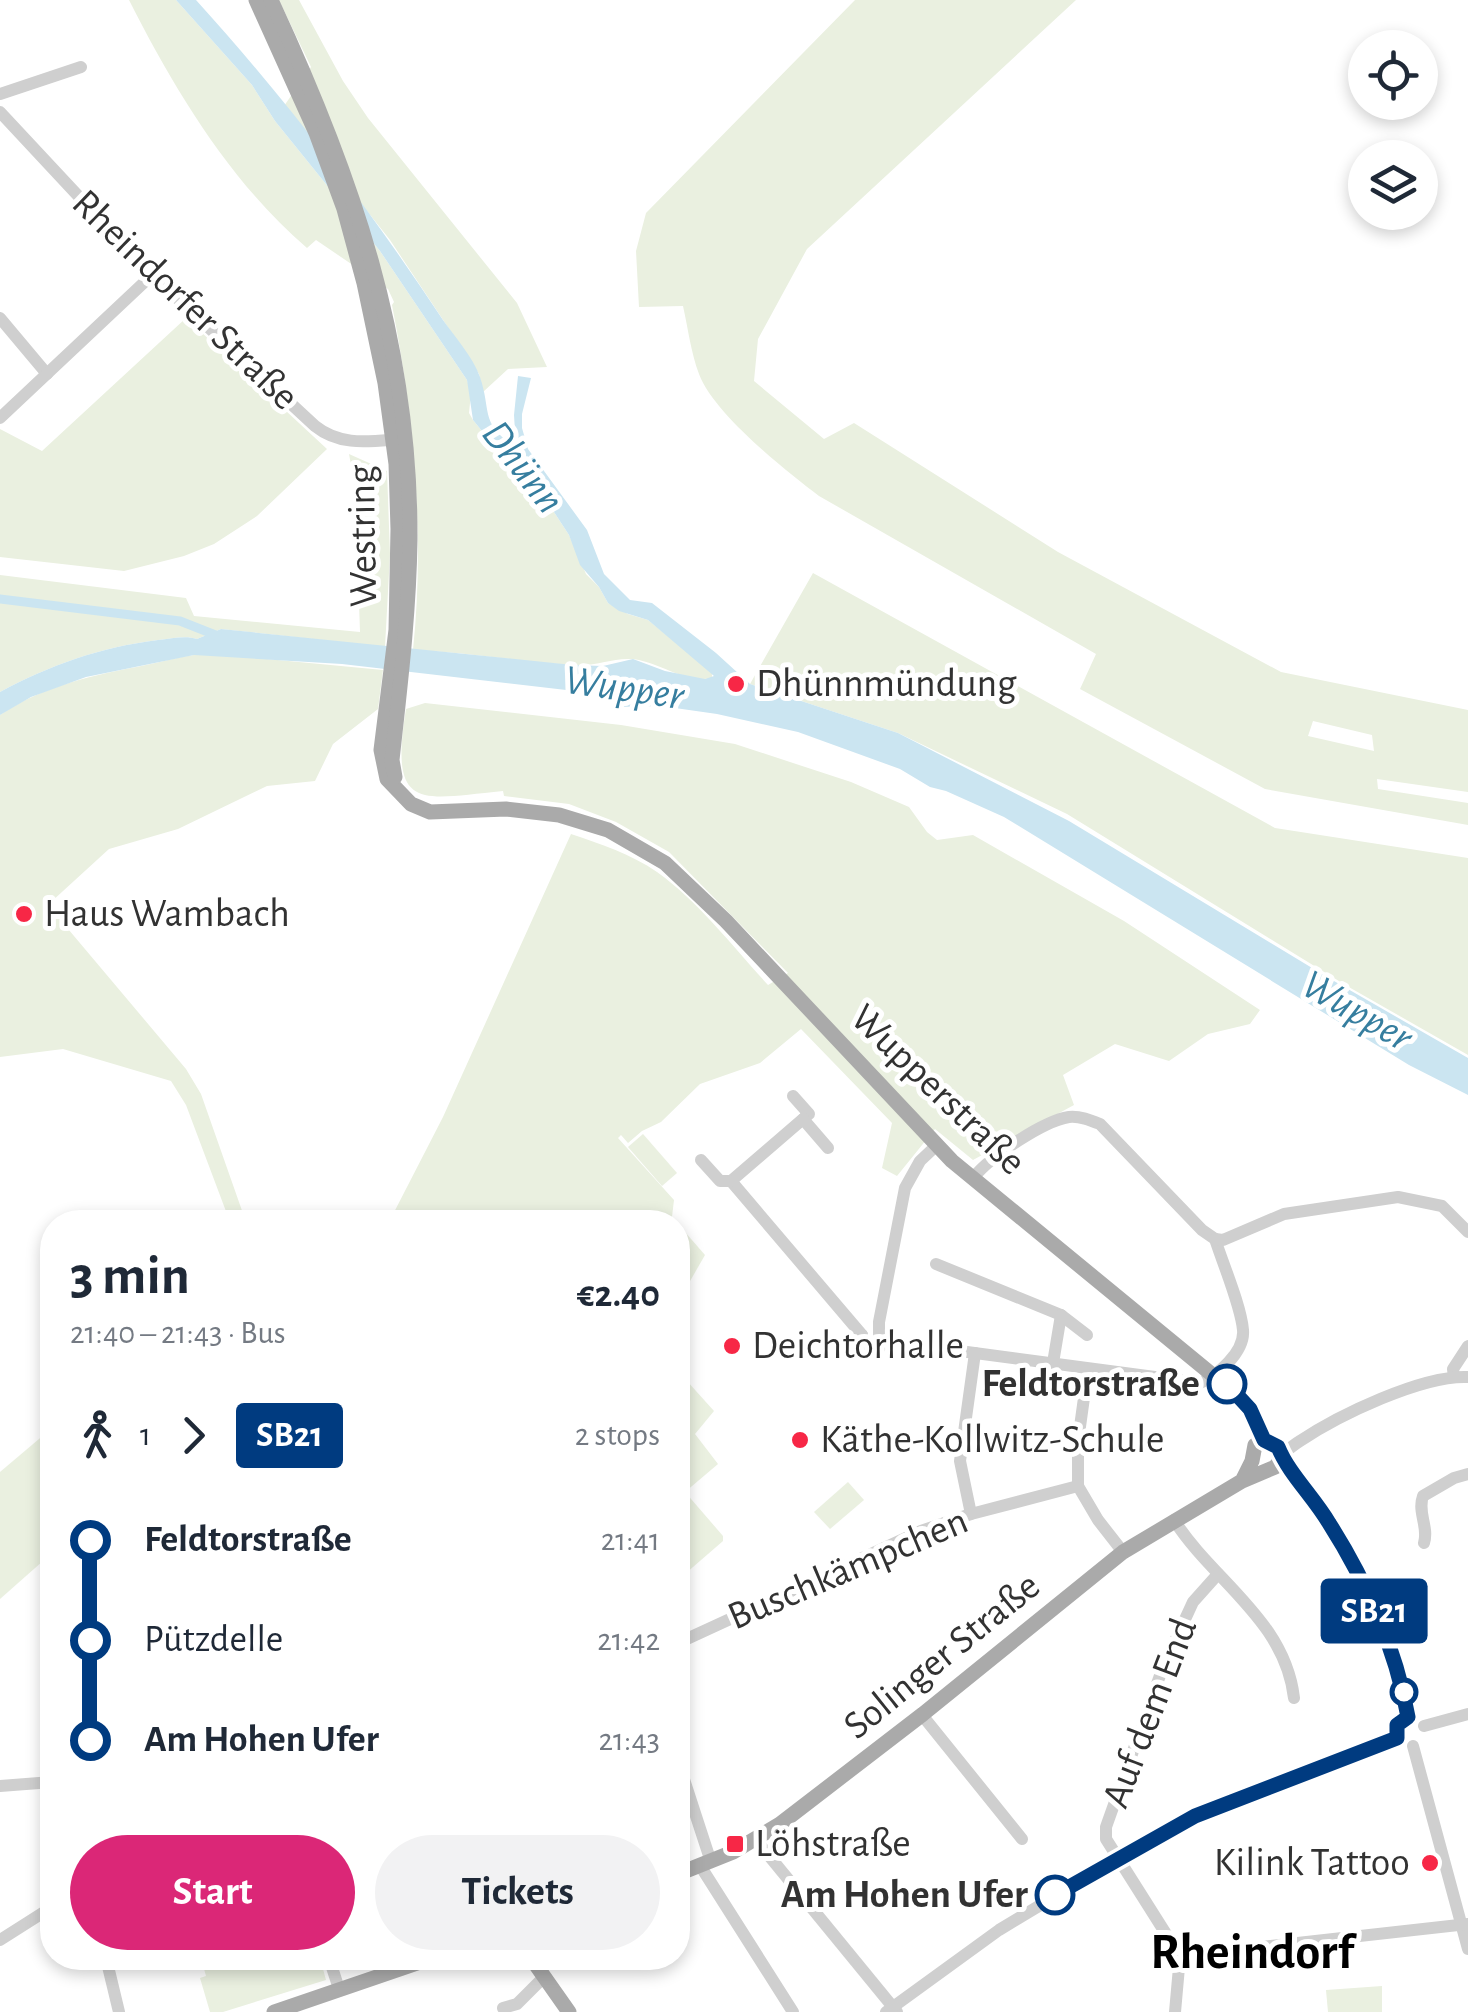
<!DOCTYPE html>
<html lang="en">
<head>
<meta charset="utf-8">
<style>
  body { margin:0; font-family:"Alegreya Sans",sans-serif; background:#f2f2f3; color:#1f2937; height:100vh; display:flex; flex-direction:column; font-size:38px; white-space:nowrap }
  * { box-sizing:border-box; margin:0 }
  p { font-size:32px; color:#747a83 }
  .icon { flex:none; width:55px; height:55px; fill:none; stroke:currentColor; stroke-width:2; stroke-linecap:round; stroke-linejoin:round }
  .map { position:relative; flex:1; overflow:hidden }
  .drawer { position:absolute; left:40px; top:1210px; width:650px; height:760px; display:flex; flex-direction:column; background:#fff; border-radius:40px; box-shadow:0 5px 15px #0003 }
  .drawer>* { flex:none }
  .badge { padding:0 20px; border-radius:8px; font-size:35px; line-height:65px }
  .buttons { position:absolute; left:1348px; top:30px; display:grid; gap:20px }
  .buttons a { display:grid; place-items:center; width:90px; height:90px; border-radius:50%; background:#fff; box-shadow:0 5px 15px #0003; font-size:50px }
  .map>.badge { position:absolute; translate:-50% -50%; box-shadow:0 0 0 5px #fff }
  .legs { display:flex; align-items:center; gap:15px; height:110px; padding:0 30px; font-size:32px }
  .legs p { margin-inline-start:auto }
  .overview { display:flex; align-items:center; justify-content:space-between; height:170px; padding:0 30px }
  h1 { font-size:55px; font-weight:700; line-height:75px }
  .primary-button { display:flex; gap:20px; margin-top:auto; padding:20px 30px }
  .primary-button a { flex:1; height:115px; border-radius:60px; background:#db2777; color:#fff; font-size:40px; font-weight:700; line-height:115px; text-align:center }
  .primary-button a+a { background:#f2f2f3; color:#1f2937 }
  ul { padding:0 30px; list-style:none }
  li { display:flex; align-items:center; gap:35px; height:100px; font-size:38px }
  li i { display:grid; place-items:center; width:15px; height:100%; margin:0 12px; background:currentColor }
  li i::after { content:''; width:25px; height:25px; margin:-12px; border:8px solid; border-radius:50%; background:#fff }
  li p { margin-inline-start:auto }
  li:first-child i { background:linear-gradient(#0000 50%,currentColor 0) }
  li:last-child i { background:linear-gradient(currentColor 50%,#0000 0) }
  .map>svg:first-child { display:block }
</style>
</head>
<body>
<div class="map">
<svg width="1468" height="2012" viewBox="0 0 1468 2012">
  <rect width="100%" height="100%" fill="#fff"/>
  <g fill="#eaf0e0" fill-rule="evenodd">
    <path d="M129 0H176L252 85 275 121 380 251 467 380 471 393 469 413 473 420 495 447 511 455 552 509 569 535 586 574 599 587 608 603 628 614 648 620 712 672V678C684 684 657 660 630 659 613 658 597 666 576 665 521 662 467 652 413 650 425 536 414 417 392 305L394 302 388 289 316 240 307 248C230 182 174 89 129 0Z"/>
    <polygon points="279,0 299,0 343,81 368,118 517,303 547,367 508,369 483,392 479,374 390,240 284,106 311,67"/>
    <path d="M855 0H1076L807 249 758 339 754 381 824 439 854 423 1058 552 1281 672 1468 710V792L1377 779 1378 789 1468 803V825L1265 789 1080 689 1096 654 819 496C785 470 714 414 699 374 691 353 688 328 683 306L639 307 636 251 646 213ZM1313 721 1372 735 1374 751 1308 736Z"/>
    <polygon points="186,318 327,449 257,516 214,544 184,556 124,571 0,557 0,429 42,451"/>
    <path d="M349 454 387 471 390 554 385 647 221 629 197 639C185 635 171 639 158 640 101 647 50 665 0 692V575L186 598 194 616 360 632 355 486Z"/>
    <polygon points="813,573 1275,828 1468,858 1468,1055 1347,986 1067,814 898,733 750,684"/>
    <path d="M215 654 383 670 378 709 333 744 315 781 267 786 178 829 109 849 51 902 58 917 186 1069 201 1094 246 1222H230L186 1105 171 1081 63 1049 0 1057V715C44 685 95 675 146 665 169 660 191 653 215 654Z"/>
    <path d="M425 703 621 725 735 744 851 782 909 807 927 832 937 840 973 835 1124 921 1260 1010 1250 1024 1208 1034 1169 1061 1115 1044 1063 1075 1074 1105 973 1160 935 1129 897 1176 882 1168 892 1123 801 1029 760 1063 700 1084 661 1122 642 1131 628 1143 621 1135 618 1138 674 1200 672 1217 677 1222H389L443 1117 571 834C601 844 631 854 657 872 699 902 733 947 768 985L788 973 669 852 616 822 569 804 504 796 503 791C420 799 389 813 406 709Z"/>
    <polygon points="643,1134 677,1173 662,1186 628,1147"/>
    <polygon points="678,1224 705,1255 678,1302"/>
    <polygon points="678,1371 714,1411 695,1434 718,1464 685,1492 723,1536 723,1541 678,1580"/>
    <polygon points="52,1428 52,1553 0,1599 0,1472"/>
    <polygon points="848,1482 864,1500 830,1529 814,1512"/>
    <polygon points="201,1958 320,1958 326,1980 223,2012 210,2012 200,1978 206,1976"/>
    <polygon points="1382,1986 1382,2012 1328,2012 1326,1990"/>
  </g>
  <path fill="#cbe5f1" d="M176 0H196C286 99 369 208 443 320 455 337 473 357 480 377 492 413 479 422 516 448L514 415 518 376 531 378 522 414V428L528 449 587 530 604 574 630 600 652 603 716 653 750 684 898 733 1069 821 1327 977 1468 1058V1095L1409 1065 1004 817 946 791 930 787 900 769 798 732 717 714 661 706 617 707 592 693 342 664 194 655 86 677 31 697 0 715V692C50 665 101 647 158 640 171 639 185 635 197 639L221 629 573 665 603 666 633 659 665 671 705 679 714 676 648 620 619 611 608 603 599 587 580 565 569 535 552 509 511 455 495 447 473 420 467 380 380 251 275 121 252 85Z"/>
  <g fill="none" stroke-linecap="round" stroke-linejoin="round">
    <polyline stroke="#cbe5f1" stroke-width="9" points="0,599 180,621 218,636"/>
    <g stroke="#cfcfcf" stroke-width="12">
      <polyline points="0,94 81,67"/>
      <path d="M0 112 152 275 315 426C341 447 371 441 402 439"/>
      <polyline points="0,318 47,374"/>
      <polyline points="0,418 152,275"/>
      <polyline points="793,1096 809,1114 803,1119"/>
      <path d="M937 1145 920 1161 905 1188 879 1322V1334L885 1341 1200 1383C1217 1376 1245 1352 1243 1330 1241 1306 1223 1264 1215 1239L1202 1230 1100 1124C1090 1120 1080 1116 1069 1117 1043 1121 990 1157 974 1177"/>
      <polyline points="828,1148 803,1119 731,1181 862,1335"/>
      <polyline points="701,1160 720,1181 731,1181"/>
      <polyline points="1215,1239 1223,1240 1284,1214 1398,1197 1442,1206 1468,1232"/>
      <polyline points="936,1264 1061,1315 1053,1363"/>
      <polyline points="1061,1315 1087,1335"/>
      <polyline points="862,1335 858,1344 866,1353 876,1352 885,1341"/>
      <polyline points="1454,1377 1453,1369 1468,1346"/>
      <path d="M1281 1454C1289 1450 1293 1445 1300 1441 1339 1415 1422 1375 1468 1377"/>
      <path d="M1281 1460C1290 1467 1293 1476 1300 1484 1355 1548 1393 1635 1408 1717"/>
      <polyline points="1078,1486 1078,1441 1088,1369"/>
      <polyline points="971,1514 960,1461 975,1353"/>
      <path d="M1174 1520C1213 1581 1285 1620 1294 1698"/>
      <path d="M1424 1543C1429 1527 1417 1512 1423 1496L1454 1478 1468 1474"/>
      <polyline points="678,1643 921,1531 971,1514 1078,1486 1098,1520 1123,1552"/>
      <polyline points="922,1715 1022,1839"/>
      <polyline points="1424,1726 1468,1714"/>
      <polyline points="1413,1746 1468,1949"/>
      <polyline points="678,1761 711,1862"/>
      <polyline points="0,1786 52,1782"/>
      <polyline points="756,1840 897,2012"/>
      <polyline points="701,1867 793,2012"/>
      <polyline points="0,1940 52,1907"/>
      <polyline points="1180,1956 1468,1924"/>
      <polyline points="106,1958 119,2012"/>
      <polyline points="329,1958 339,1989"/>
      <polyline points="503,2008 517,2004 544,1977"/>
      <polyline points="886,2012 999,1930 1157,1835 1256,1790 1397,1738"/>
      <polyline points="1175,2012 1180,1956 1106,1839 1106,1827 1163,1667 1193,1602 1218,1574"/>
    </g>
    <g stroke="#aaa" stroke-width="15">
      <path d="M256 0 316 133 344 209 364 283 385 383 396 464 398 529 396 630 381 750 387 779 411 804 430 812 506 809 559 815 608 830 665 863 726 921 952 1161 1215 1377C1241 1392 1253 1413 1264 1441"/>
      <path d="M271 0C353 176 411 343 410 540 409 614 400 687 392 760L395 777"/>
      <polyline points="678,1874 733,1852 780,1824 923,1714 1123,1552 1242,1481 1275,1467 1281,1460 1275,1444 1264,1441 1255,1445 1252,1461 1242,1481"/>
      <polyline points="531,1958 569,2012"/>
      <polyline points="274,2012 432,1958"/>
    </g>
  </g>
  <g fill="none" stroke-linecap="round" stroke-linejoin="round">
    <defs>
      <path id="line-1" d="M1055 1895 1195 1816 1397 1738V1725L1408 1717C1396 1649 1366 1581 1329 1523 1313 1496 1289 1474 1278 1447L1264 1440 1250 1409 1227 1384"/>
    </defs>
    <use href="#line-1" stroke="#fff" stroke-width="22"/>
    <use href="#line-1" stroke="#003b80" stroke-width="15"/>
  </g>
  <g fill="#f72746" stroke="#fff" stroke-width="4">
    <circle cx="736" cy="684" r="10"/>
    <circle cx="24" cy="914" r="10"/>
    <circle cx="732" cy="1346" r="10"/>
    <circle cx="800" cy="1440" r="10"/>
    <rect x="725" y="1834" width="20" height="20" rx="5"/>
    <circle cx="1430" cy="1863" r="10"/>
  </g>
  <g fill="#fff" stroke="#003b80" stroke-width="5">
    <circle cx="1227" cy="1384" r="18"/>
    <circle cx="1404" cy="1692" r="12"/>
    <circle cx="1055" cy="1895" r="18"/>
  </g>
  <g text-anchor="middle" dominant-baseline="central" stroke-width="10" stroke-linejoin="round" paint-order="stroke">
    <g font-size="40" fill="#323232" stroke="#fff">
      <text transform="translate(185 300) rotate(44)">Rheindorfer Straße</text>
      <text transform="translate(363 536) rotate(-91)">Westring</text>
      <text transform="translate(938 1090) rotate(44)">Wupperstraße</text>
      <text transform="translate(848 1569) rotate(-23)">Buschkämpchen</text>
      <text transform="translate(942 1656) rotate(-39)">Solinger Straße</text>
      <text transform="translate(1150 1713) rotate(-69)">Auf dem End</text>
    </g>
    <g font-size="40" fill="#323232" stroke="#fff" text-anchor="start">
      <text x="756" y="684">Dhünnmündung</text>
      <text x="44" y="914">Haus Wambach</text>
      <text x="752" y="1346">Deichtorhalle</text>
      <text x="820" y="1440">Käthe-Kollwitz-Schule</text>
      <text x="755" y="1844">Löhstraße</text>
      <text x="1410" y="1863" text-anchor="end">Kilink Tattoo</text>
    </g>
    <g font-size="40" font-weight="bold" fill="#323232" stroke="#fff" text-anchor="end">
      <text x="1200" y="1384">Feldtorstraße</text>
      <text x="1028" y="1895">Am Hohen Ufer</text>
    </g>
    <g font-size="42" font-style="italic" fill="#367e9f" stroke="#fff">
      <text transform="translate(523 467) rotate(52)">Dhünn</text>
      <text transform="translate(624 688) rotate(8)">Wupper</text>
      <text transform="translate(1357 1011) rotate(30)">Wupper</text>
    </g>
    <g font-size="50" font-weight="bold" fill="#000" stroke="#fff">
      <text x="1252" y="1953">Rheindorf</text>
    </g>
  </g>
</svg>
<div class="buttons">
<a><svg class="icon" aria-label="locate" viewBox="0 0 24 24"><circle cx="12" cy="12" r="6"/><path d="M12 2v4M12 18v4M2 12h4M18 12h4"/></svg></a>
<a><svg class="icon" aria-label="layers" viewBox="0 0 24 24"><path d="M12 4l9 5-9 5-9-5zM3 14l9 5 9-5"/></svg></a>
</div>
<b class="badge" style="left:1374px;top:1611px;background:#003b80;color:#fff">SB21</b>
<section class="drawer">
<div class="overview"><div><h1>3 min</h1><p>21:40 – 21:43 · Bus</p></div><b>€2.40</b></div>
<div class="legs"><svg class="icon" aria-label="walk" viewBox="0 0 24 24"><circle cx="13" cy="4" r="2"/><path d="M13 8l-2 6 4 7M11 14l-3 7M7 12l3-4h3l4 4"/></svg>1<svg class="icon" aria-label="forward" viewBox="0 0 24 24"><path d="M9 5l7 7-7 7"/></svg><b class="badge" style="background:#003b80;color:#fff">SB21</b><p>2 stops</p></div>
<ul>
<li><i style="color:#003b80"></i><b>Feldtorstraße</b><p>21:41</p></li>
<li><i style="color:#003b80"></i><span>Pützdelle</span><p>21:42</p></li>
<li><i style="color:#003b80"></i><b>Am Hohen Ufer</b><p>21:43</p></li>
</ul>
<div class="primary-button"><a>Start</a><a>Tickets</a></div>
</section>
</div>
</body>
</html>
